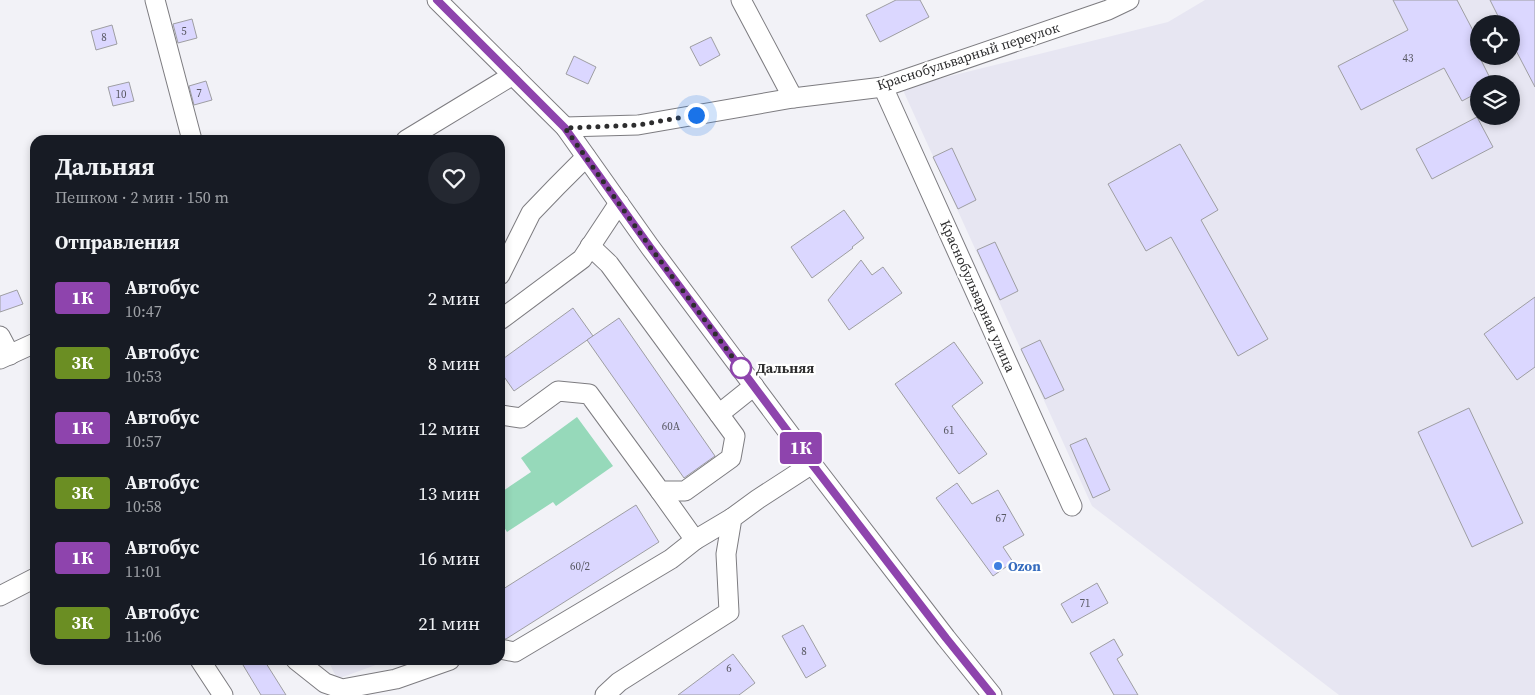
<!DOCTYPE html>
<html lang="ru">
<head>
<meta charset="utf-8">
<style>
  body { margin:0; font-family:"Source Serif 4",serif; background:#242831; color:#f1f3f6; height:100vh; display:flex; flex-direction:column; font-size:19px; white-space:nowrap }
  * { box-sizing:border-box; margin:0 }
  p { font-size:16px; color:#9ea1a6 }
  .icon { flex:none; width:28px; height:28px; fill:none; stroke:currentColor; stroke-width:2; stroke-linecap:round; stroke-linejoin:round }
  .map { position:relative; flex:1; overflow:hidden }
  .panel { position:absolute; left:30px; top:135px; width:475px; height:530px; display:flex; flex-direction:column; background:#171b24; border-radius:15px; box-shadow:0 2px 8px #0003 }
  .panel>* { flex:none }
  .badge { padding:0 10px; border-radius:4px; font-size:18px; line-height:32px }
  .buttons { position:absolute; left:1470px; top:15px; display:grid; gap:10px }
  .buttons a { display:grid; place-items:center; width:50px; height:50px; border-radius:50%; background:#171b24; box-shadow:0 2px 8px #0003; font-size:25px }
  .you { position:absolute; width:25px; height:25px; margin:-12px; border:4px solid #fff; border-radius:50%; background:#1a73e8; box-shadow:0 0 0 8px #1a73e833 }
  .map>.badge { position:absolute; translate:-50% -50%; box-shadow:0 0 0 2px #fff }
  h2 { padding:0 25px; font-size:19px; line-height:45px }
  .round { display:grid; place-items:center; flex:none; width:52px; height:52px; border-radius:26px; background:#242831 }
  .overview { display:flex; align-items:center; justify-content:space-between; height:85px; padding:0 25px }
  h1 { font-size:24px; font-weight:700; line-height:38px }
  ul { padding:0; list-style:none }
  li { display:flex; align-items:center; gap:15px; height:65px; padding:0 25px }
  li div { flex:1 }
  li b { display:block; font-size:19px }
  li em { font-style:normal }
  li .badge { min-width:55px; font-weight:700; text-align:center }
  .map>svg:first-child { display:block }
</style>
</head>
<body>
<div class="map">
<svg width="1535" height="695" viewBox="0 0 1535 695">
  <rect width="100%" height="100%" fill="#f2f2f7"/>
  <g fill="#e7e6f2" fill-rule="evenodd">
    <path d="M1205 0H1535V695H1339L1092 506 902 88 1168 22ZM1479 24H1511V56H1479ZM1479 84H1511V116H1479Z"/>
    <polygon points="328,660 401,660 390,666 387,661 337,679"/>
  </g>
  <polygon fill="#96d9ba" points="577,417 613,466 556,506 553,502 507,532 500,521 500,493 531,472 521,458"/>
  <g fill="#dbd7ff" stroke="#9e9ea2">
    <polygon points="896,0 920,0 929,17 880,42 866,15"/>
    <polygon points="1393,0 1457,0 1479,42 1479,56 1493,84 1479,84 1479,92 1462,101 1444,68 1361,110 1338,66 1408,30"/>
    <polygon points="1490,0 1535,0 1535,87 1511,41 1511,24 1502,24"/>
    <polygon points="192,19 197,38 178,43 173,24"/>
    <polygon points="112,25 117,44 96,50 91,31"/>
    <polygon points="711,37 720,55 700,66 690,47"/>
    <polygon points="574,56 596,67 588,84 566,74"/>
    <polygon points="206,81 212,100 194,105 189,86"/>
    <polygon points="129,82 134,101 113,106 108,87"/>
    <polygon points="1477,117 1493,147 1432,179 1416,149"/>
    <polygon points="1180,144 1218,210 1201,220 1268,339 1238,356 1171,237 1146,251 1108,184"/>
    <polygon points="952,148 976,200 958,209 933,157"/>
    <polygon points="844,210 864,238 852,247 853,248 812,278 791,247"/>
    <polygon points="995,242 1018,291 1000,300 977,250"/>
    <polygon points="861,260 872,275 883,267 902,293 849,330 828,300"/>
    <polygon points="17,290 23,304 0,312 0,296"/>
    <polygon points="1535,297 1535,367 1517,380 1484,334"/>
    <polygon points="573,308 593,336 514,391 500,371 500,361"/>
    <polygon points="619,318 715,456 684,478 587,340"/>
    <polygon points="1040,340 1064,390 1045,399 1021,349"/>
    <polygon points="954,342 983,383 952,406 987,454 959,474 895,384"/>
    <polygon points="1469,408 1523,523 1472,547 1418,432"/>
    <polygon points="1086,438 1110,490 1093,498 1070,445"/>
    <polygon points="957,483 972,504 998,490 1024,535 1003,547 1013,562 993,576 936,498"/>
    <polygon points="636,505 659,542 506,639 500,638 500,591"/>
    <polygon points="1097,583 1108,603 1072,623 1061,604"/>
    <polygon points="803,625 826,666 806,678 782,636"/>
    <polygon points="1114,639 1123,655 1117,659 1138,695 1114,695 1090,653"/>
    <polygon points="733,654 755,683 739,695 678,695"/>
    <polygon points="240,660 264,660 286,695 261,695"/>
  </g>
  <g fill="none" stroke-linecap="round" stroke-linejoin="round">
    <defs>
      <g id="minor">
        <polyline points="155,0 192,140"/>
        <polyline points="437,0 565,127 650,247 812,464 946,638 992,695"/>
        <polyline points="741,0 793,98"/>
        <polyline points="883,87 1072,506"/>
        <polyline points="565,127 638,125 793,98 883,87 1108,10 1129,0"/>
        <polyline points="406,140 513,75"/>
        <polyline points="500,275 531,213 557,186 586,157"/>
        <polyline points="500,320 582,259 619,203"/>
        <polyline points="0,336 10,355"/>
        <polyline points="0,359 35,343"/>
        <polyline points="500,414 501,415 521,418 558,391 589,394 660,491 685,491 731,458 735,436 609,264 590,246"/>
        <polyline points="719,414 754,386"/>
        <polyline points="660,491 695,540"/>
        <polyline points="0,596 35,578"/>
        <polyline points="500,649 515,652 671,559 695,540 732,518"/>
        <polyline points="200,660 223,695"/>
        <polyline points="296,660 325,683 342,689 396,679 450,660"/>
        <polyline points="605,695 619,682 729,612 726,554 732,518 758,499 812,464"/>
      </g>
    </defs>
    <use href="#minor" stroke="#7d7c80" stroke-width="21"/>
    <use href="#minor" stroke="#fff" stroke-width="19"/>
  </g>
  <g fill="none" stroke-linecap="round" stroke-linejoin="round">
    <defs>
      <polyline id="line" points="437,0 565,128 650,247 812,464 946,638 992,695"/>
    </defs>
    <use href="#line" stroke="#fff" stroke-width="11"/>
    <use href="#line" stroke="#8e44ad" stroke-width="8"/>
    <polyline stroke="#2d2d2e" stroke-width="5" stroke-dasharray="0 9" points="696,115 638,125 565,128 650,247 743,371 741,368"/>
  </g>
  <circle fill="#fff" stroke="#8e44ad" stroke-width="2.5" cx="741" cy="368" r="10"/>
  <circle fill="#3f7fe0" stroke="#fff" stroke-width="2" cx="998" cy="566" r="5"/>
  <g text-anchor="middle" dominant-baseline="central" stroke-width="4.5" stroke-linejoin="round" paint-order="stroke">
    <g font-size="11" fill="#585862">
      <text x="184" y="31">5</text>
      <text x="104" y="37">8</text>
      <text x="1408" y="58">43</text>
      <text x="199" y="93">7</text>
      <text x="121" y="94">10</text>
      <text x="671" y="426">60А</text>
      <text x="949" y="430">61</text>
      <text x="1001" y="518">67</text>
      <text x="580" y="566">60/2</text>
      <text x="1085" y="603">71</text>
      <text x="804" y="651">8</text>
      <text x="729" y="668">6</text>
    </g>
    <g font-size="14" fill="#2d2d2e" stroke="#fff">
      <text transform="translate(968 56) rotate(-18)">Краснобульварный переулок</text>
      <text transform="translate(978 296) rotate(66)">Краснобульварная улица</text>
    </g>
    <g font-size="14" font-weight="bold" fill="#2d2d2e" stroke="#fff" text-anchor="start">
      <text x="756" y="368">Дальняя</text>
    </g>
    <g font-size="14" font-weight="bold" fill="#366cbe" stroke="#fff" text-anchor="start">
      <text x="1008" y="566">Ozon</text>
    </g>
  </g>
</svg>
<div class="buttons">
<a><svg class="icon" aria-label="locate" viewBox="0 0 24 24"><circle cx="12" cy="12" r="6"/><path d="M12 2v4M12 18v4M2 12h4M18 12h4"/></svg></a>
<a><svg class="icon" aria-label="layers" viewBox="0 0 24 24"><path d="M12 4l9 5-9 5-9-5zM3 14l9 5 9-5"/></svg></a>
</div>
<div class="you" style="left:696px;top:115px"></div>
<b class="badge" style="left:801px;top:448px;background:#8e44ad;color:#fff">1К</b>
<section class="panel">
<div class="overview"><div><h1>Дальняя</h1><p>Пешком · 2 мин · 150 m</p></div><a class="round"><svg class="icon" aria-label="heart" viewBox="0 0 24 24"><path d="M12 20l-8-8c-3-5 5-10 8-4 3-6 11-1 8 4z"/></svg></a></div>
<h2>Отправления</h2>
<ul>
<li><span class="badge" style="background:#8e44ad;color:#fff">1К</span><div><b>Автобус</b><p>10:47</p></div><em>2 мин</em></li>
<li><span class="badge" style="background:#6b8e23;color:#fff">3К</span><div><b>Автобус</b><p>10:53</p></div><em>8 мин</em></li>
<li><span class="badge" style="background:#8e44ad;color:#fff">1К</span><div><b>Автобус</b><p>10:57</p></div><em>12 мин</em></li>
<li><span class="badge" style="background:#6b8e23;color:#fff">3К</span><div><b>Автобус</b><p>10:58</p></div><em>13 мин</em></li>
<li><span class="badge" style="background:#8e44ad;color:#fff">1К</span><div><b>Автобус</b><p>11:01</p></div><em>16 мин</em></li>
<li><span class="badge" style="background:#6b8e23;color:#fff">3К</span><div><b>Автобус</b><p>11:06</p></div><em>21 мин</em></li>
</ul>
</section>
</div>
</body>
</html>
